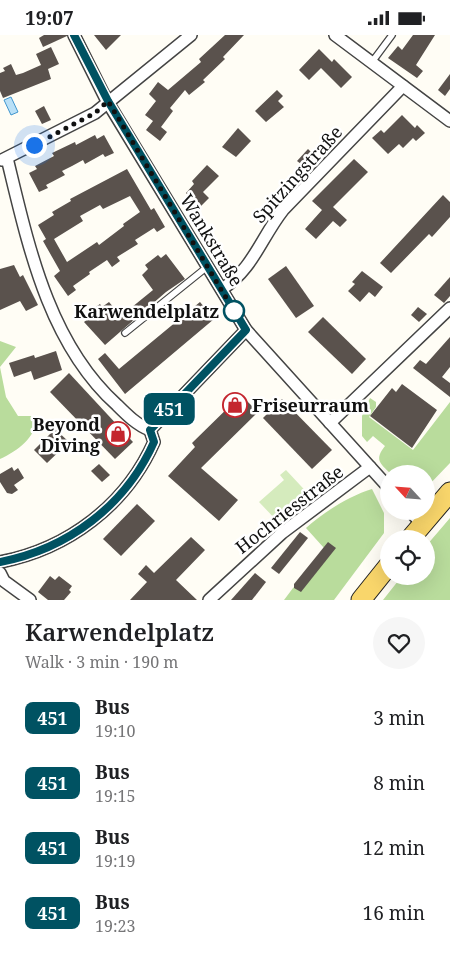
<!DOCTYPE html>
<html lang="en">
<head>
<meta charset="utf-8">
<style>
  body { margin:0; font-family:"Noto Serif",serif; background:#f6f6f6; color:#202124; height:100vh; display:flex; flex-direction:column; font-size:19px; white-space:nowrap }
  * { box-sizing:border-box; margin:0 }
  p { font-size:16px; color:#757577 }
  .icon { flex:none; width:28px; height:28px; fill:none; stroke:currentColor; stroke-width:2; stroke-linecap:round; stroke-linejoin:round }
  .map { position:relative; height:565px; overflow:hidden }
  .details { display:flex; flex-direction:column; background:#fff; flex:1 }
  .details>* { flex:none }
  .badge { padding:0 10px; border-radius:8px; font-size:18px; line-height:32px }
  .needle { width:32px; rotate:296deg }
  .fabs { position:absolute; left:380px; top:430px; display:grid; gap:10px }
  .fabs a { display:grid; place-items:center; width:55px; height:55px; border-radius:50%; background:#fff; box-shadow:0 5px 20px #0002; font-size:25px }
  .you { position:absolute; width:25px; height:25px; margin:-12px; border:4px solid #fff; border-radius:50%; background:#1a73e8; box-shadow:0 0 0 8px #1a73e833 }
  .map>.badge { position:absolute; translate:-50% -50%; box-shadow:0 0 0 2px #fff }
  .round { display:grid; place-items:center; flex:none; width:52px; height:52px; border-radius:26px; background:#f6f6f6 }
  .summary { display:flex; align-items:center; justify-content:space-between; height:85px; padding:0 25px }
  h1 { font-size:24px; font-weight:600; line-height:38px }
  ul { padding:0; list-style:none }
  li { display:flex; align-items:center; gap:15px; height:65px; padding:0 25px }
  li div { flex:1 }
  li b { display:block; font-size:19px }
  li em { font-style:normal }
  li .badge { min-width:55px; font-weight:700; text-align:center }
  .status { display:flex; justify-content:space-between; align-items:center; height:35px; padding:0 25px; background:#fff; direction:ltr }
  .status svg { height:14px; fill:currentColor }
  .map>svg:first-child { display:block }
</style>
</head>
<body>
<div class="status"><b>19:07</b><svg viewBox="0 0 49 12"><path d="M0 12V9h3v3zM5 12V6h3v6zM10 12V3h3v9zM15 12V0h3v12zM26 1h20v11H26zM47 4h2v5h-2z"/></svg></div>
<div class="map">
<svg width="450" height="565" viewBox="0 0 450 565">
  <rect width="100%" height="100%" fill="#fffdf5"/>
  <polygon fill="#d5ebbd" points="286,435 314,465 280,489 259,467 284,445 280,440"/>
  <g fill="#b9dc9c">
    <path d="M0 306 16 312 0 332 6 362 18 381H38C36 402 18 416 0 424Z"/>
    <path d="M370 363 376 367V372L369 382 413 415 450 367V428L426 453V439H391C380 428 374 425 385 411L373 401 367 407 362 401V381Z"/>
    <path d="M372 454 384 478V498L334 565H284L293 553 324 527V513L306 493C324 477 349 461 372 454Z"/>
    <polygon points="450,483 450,565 383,565 402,541 426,541 426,511"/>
  </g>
  <polygon fill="#b9e0f7" stroke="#3f96cf" points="11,62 18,77 11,80 4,65"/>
  <g fill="#5a524d" fill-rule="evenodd">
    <polygon points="44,0 67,0 67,1 43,12 39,3"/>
    <polygon points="94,0 121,0 106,15"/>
    <polygon points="225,0 244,0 223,22 225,24 203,45 205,47 189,60 185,55 170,73 173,76 161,92 167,97 160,106 146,95 153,86 145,80 156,66 149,59 158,47 168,55 201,27 199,24"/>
    <polygon points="413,0 435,0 416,30 423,36 417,43 388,23 398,11 402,15"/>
    <polygon points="51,12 59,29 48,34 51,44 3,63 0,56 0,38 5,36 3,33 11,29 16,40 23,38 41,30 36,19"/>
    <polygon points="319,14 332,27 334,24 352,42 341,53 321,33 309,45 299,35"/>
    <polygon points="450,39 450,54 445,61 438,55"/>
    <polygon points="277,55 283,61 278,66 284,72 266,87 255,76"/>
    <polygon points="44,71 51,85 42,89 35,76"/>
    <polygon points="402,80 415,93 417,90 425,98 416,106 413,103 403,113 399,109 388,119 372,103 381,95 384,98"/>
    <polygon points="238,93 251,106 236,122 222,112"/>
    <polygon points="95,100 97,104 104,100 114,118 105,122 103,119 85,129 83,125 72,131 62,136 65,140 46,150 48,153 39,157 29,138 37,134 35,131 54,121 52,118 75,107 76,110"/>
    <polygon points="308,114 315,121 305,132 297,126"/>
    <polygon points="354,124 368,137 333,172 347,185 340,192 333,186 316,204 305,194 322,175 312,166"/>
    <polygon points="207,130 219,141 203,157 209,163 200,172 186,158 194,149 192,146"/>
    <path d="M127 134 151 175 154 173 165 192 157 197 154 193 135 205 138 209 117 222 120 226 112 232 107 225 89 237 90 239 73 251 76 255 68 261 54 241 60 236 43 206 46 204 38 190 54 180 52 177 71 166 70 164ZM130 161 140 177 123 189 124 191 99 210 97 207 67 227 54 204 83 186 80 181 100 170 103 174Z"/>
    <polygon points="443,160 450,167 450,182 432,202 429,199 391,238 380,228"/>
    <polygon points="166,219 185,244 166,257 105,310 84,287 89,283 86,279 100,269 102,272 109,267 121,281 153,255 142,240 148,234 145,230 158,220 161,223"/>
    <polygon points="14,230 20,242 23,240 38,270 26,276 20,266 0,275 0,234"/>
    <polygon points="286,231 314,271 296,283 268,244"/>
    <polygon points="362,236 383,252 375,262 369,257 360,267 348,256 355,249 352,247"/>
    <polygon points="450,242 450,261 444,268 434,260"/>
    <polygon points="200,267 214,284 125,359 98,324 105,318 119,334"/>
    <polygon points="418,272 427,279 419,287 411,280"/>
    <polygon points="323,282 366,324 352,339 308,297"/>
    <polygon points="450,302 450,332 442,342 450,348 450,362 413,333 420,325 426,329"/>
    <polygon points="56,316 62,335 34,345 31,336 14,342 9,328 34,320 35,323"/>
    <polygon points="69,338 133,407 115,424 50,357"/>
    <polygon points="402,349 437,375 412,413 370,381 392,353 396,357"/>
    <polygon points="241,360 258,377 201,433 238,465 219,486 168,441 195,412 192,408"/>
    <polygon points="282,364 332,415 312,434 263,383"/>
    <polygon points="55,394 69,407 47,428 34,415"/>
    <polygon points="99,429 110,440 102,447 91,436"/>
    <polygon points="12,432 14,436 18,433 24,443 14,450 18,455 12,459 7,458 0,447 0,439"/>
    <polygon points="137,469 155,486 121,521 103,504"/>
    <polygon points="300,497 308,503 279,539 271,533"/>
    <polygon points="191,502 205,515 176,545 197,565 130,565 147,547 138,539 146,530 154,538"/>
    <polygon points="328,507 336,513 301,557 294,553 294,549"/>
    <polygon points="255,538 266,547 252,565 231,565"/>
    <polygon points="50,541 55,545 59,541 72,551 69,555 71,557 64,565 48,565 38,557"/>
  </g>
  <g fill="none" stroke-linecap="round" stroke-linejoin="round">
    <defs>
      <g id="service">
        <polyline points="372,27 392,0"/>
        <polyline points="125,298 207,232"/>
      </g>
      <g id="minor">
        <polyline points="74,0 107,66 246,295 389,453"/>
        <polyline points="335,0 450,86"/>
        <path d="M7 123C28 209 48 308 117 370 127 380 137 390 150 395"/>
        <polyline points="2,125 95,78 191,0"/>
        <path d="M222 254C253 234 261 203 283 175L403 51"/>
        <polyline points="330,388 450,273"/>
        <polyline points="150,395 246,295"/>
        <polyline points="410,476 422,489"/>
        <path d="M0 527C68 514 126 470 154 407L150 395"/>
        <polyline points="0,538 4,546 30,565"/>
        <polyline points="209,565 282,498 370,432"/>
      </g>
      <g id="primary">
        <polyline points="410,504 450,457"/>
        <polyline points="361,565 389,530"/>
      </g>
    </defs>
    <use href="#service" stroke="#444" stroke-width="8"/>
    <use href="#minor" stroke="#444" stroke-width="14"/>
    <use href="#primary" stroke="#222" stroke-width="21"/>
    <use href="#service" stroke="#fff" stroke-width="5.5"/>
    <use href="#minor" stroke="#fff" stroke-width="11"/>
    <use href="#primary" stroke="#f9d66b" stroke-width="19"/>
  </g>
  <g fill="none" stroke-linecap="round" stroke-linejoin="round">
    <defs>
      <path id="line" d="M0 527C68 514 126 470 154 407L150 395 246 295 108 66 74 0"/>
    </defs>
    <use href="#line" stroke="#fff" stroke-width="11"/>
    <use href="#line" stroke="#005262" stroke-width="8"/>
    <polyline stroke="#111" stroke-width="5" stroke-dasharray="0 9" points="34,110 95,78 108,66 234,276"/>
  </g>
  <defs>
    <symbol id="shop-ring" viewBox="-11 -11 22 22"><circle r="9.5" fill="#fff" stroke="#c4262e" stroke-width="1.5"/><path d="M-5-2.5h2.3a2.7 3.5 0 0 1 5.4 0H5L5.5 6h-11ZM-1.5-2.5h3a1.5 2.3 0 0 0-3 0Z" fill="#c4262e"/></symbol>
  </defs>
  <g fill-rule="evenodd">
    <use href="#shop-ring" x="221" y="356" width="28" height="28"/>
    <use href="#shop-ring" x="104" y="385" width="28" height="28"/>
  </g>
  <circle fill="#fff" stroke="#005262" stroke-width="2.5" cx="234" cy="276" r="10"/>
  <g text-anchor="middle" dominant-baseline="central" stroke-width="5" stroke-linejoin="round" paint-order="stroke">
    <g font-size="18" fill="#111" stroke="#fff">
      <text transform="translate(297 139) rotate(-48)">Spitzingstraße</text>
      <text transform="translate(212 205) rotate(59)">Wankstraße</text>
      <text transform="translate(289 474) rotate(-38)">Hochriesstraße</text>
    </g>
    <g font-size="18" font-weight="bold" fill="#111" stroke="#fff" text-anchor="end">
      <text x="219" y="276">Karwendelplatz</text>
    </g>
    <g font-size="18" font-weight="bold" fill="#111" stroke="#fff" text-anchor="start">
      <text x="252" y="370">Friseurraum</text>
      <text x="100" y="389" text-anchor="end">Beyond<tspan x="100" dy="21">Diving</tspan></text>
    </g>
  </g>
</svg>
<div class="fabs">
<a><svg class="needle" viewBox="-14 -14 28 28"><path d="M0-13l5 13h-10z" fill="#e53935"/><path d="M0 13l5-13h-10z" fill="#757577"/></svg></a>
<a><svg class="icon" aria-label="locate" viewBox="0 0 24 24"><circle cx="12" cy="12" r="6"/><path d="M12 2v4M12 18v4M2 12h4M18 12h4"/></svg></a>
</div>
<div class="you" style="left:34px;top:110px"></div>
<b class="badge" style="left:169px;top:374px;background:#005262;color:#fff">451</b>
</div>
<section class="details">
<div class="summary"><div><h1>Karwendelplatz</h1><p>Walk · 3 min · 190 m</p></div><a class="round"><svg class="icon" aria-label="heart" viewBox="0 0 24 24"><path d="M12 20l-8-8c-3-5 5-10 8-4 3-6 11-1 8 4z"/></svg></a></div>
<ul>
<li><span class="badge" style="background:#005262;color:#fff">451</span><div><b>Bus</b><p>19:10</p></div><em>3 min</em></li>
<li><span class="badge" style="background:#005262;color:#fff">451</span><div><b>Bus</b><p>19:15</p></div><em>8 min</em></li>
<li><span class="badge" style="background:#005262;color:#fff">451</span><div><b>Bus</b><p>19:19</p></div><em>12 min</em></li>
<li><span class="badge" style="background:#005262;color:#fff">451</span><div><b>Bus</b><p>19:23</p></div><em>16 min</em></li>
</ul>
</section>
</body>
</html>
